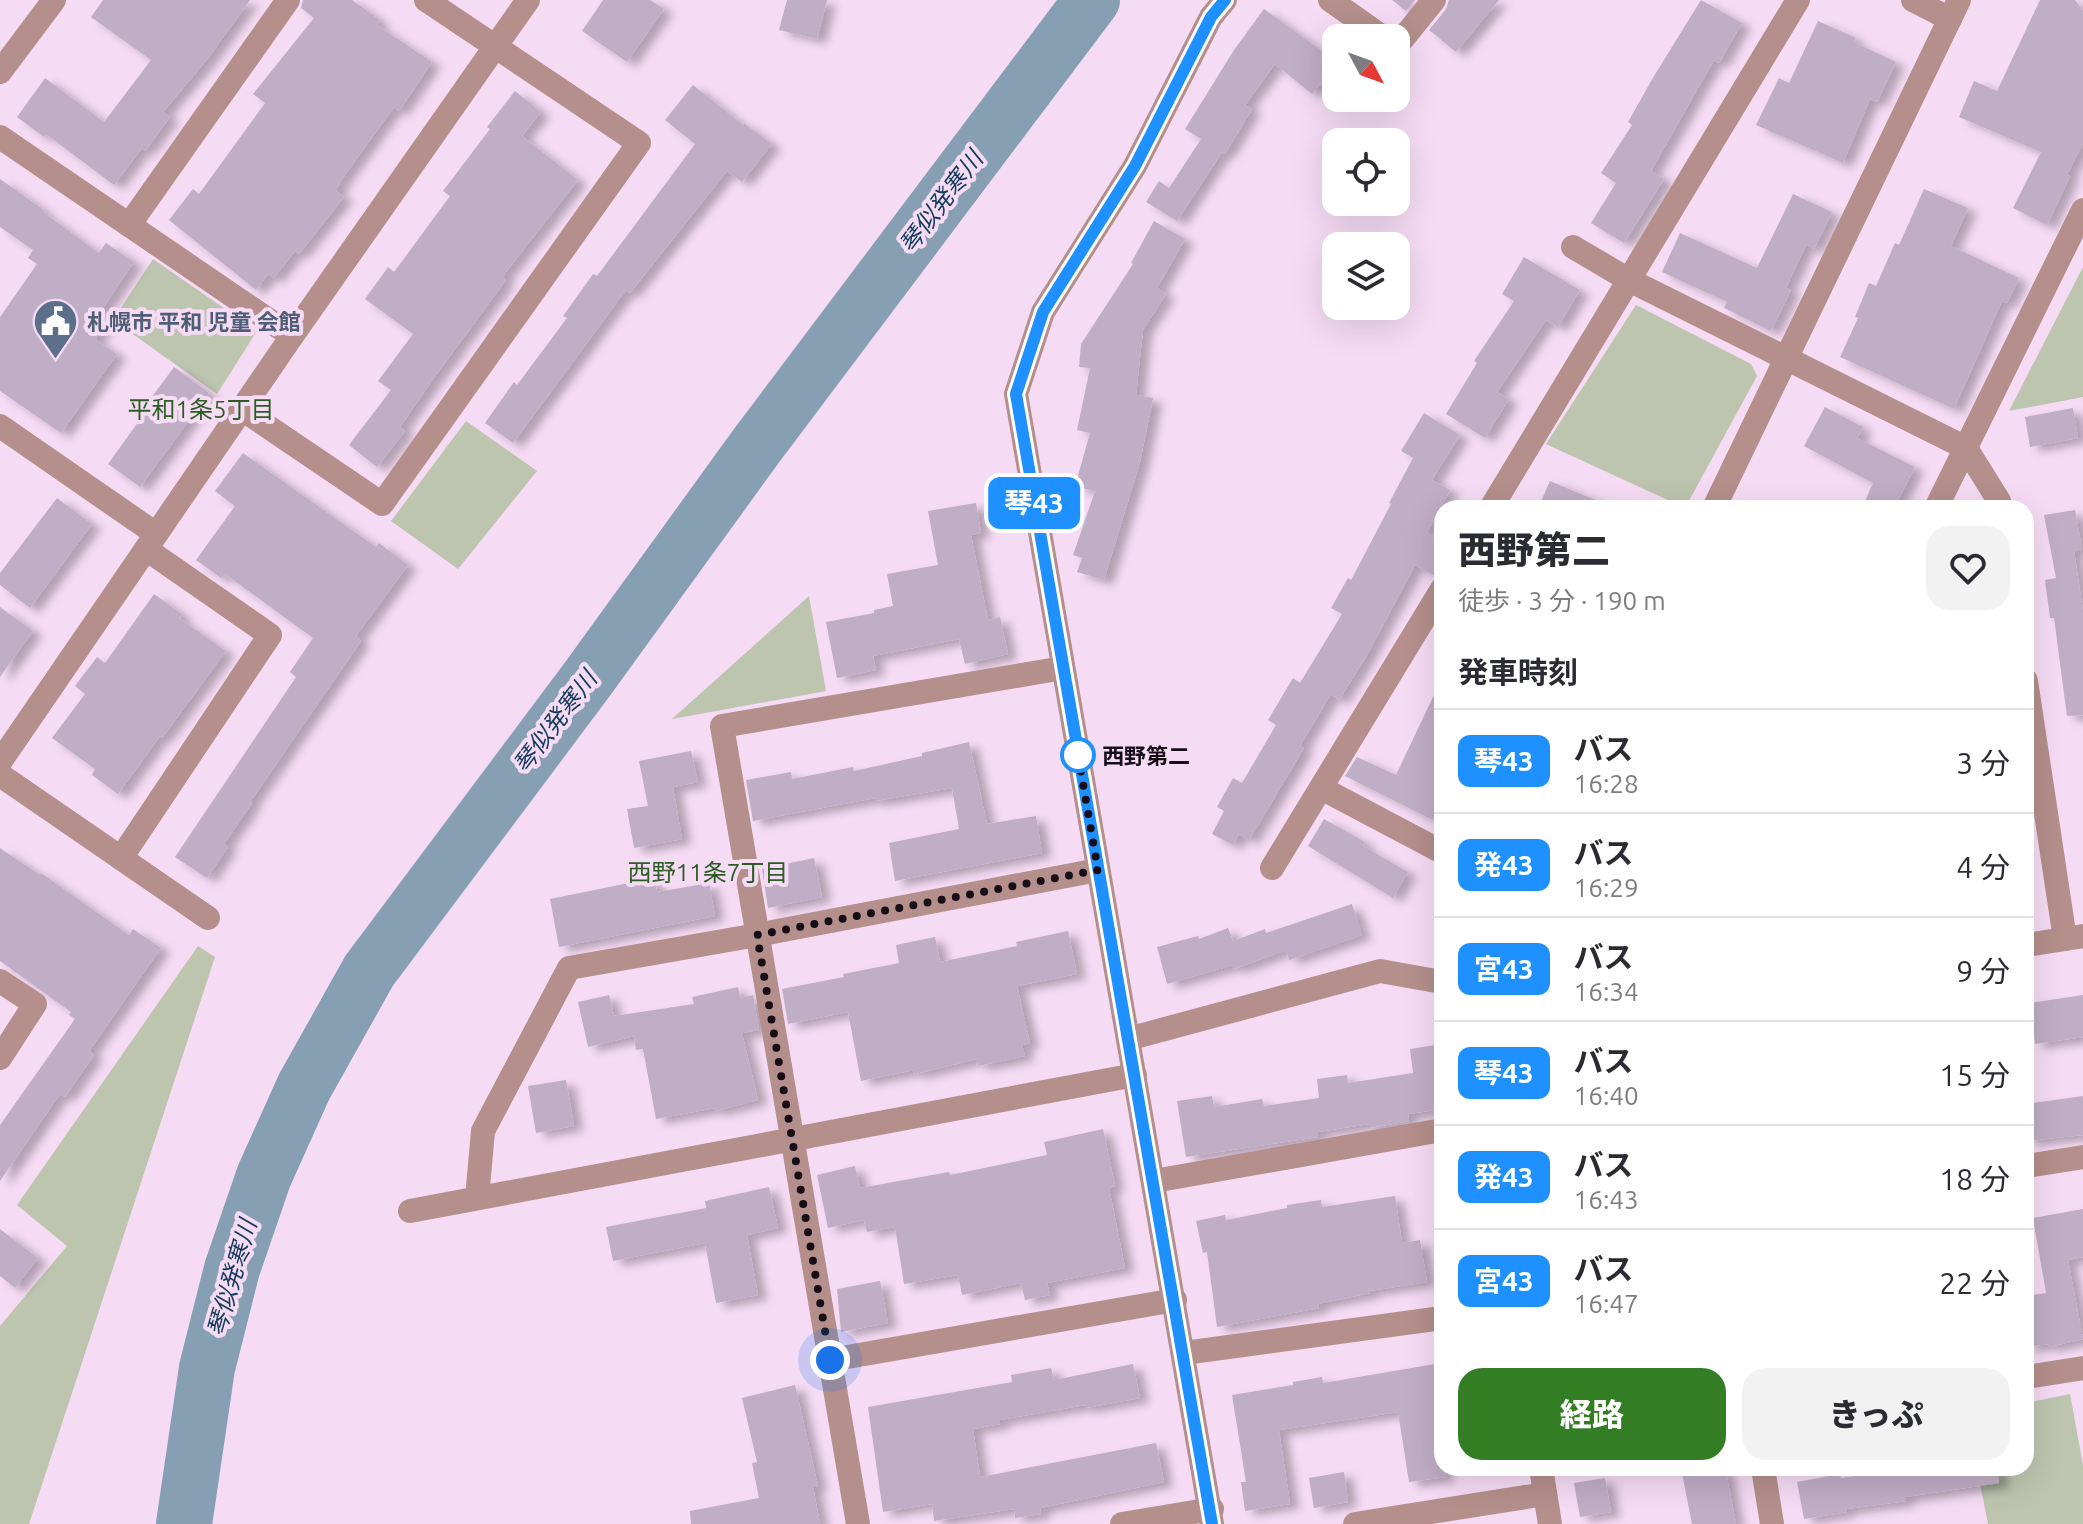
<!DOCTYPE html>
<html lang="ja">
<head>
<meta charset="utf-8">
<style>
  body { margin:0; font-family:Ubuntu,"Noto Sans JP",sans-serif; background:#f2f2f3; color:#2b2b33; height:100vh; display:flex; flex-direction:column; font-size:30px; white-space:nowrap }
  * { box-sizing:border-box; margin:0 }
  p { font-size:26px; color:#7c7c81 }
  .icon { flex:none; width:44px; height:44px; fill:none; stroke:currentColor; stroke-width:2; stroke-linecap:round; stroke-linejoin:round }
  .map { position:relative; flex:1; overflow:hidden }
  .side { position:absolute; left:1434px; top:500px; width:600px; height:976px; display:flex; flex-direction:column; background:#fff; border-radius:24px; box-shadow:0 8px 32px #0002 }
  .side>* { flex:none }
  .badge { padding:0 16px; border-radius:12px; font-size:28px; line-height:52px }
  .needle { width:52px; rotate:131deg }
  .controls { position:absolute; left:1322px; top:24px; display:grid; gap:16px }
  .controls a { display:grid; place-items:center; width:88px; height:88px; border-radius:16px; background:#fff; box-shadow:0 8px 32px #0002; font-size:40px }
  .you { position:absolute; width:40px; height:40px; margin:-20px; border:6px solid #fff; border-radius:50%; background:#1a73e8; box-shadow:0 0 0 12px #1a73e833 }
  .map>.badge { position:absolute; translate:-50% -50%; box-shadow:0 0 0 4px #fff }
  h2 { padding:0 24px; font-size:30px; line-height:72px }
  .round { display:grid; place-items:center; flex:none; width:84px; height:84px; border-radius:24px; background:#f2f2f3 }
  .summary { display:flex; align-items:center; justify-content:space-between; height:136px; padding:0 24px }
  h1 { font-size:38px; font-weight:800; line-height:60px }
  .button { display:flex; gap:16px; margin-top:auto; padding:16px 24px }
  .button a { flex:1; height:92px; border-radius:24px; background:#337e25; color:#fff; font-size:32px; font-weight:800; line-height:92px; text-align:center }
  .button a+a { background:#f2f2f3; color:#2b2b33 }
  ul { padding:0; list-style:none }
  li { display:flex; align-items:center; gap:24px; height:104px; padding:0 24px; border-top:2px solid #e1e1e2 }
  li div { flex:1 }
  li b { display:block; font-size:30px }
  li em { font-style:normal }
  li .badge { min-width:88px; font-weight:700; text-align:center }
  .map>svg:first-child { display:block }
</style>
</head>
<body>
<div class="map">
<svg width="2083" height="1524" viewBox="0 0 2083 1524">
  <defs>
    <filter id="shadow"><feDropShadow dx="9" dy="5" stdDeviation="4" flood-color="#0004"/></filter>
  </defs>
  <rect width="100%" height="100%" fill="#f5dbf4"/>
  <g fill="#bdc5af">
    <polygon points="153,259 257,331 217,394 113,320"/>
    <polygon points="2083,267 2083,397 2009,411"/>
    <polygon points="1636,305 1751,364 1757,376 1685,508 1546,444"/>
    <polygon points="466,421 537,471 458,569 391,521"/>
    <polygon points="809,596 826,691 672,719"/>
    <polygon points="198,946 215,957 29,1524 0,1524 0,1326 67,1246 17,1205"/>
    <polygon points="2070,1394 2083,1465 2083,1524 1988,1524 1977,1468 2026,1468 2026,1403"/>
  </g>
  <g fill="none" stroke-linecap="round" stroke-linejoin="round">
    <polyline stroke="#879fb3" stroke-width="56" points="184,1524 207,1368 232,1269 264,1176 304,1087 369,971 589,677 757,445 1092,0"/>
  </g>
  <g fill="#c0adc6" filter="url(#shadow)">
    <polygon points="103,0 250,0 209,57 163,112 170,117 145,151 142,148 114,185 46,134 44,137 17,117 45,78 104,122 151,60 91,17"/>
    <polygon points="303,0 352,0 380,20 377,25 432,62 399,111 394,107 342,179 336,191 344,197 299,254 295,251 274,278 268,274 256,290 169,220 193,189 199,194 265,103 253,94 314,18 301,8"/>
    <polygon points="603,0 650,0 664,9 627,62 582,31"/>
    <polygon points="787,0 827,0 817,39 779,30"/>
    <polygon points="1392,0 1415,0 1406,11"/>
    <polygon points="1449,0 1499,0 1456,52 1429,30 1446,9"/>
    <polygon points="1701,0 1742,23 1719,63 1714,60 1651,171 1664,179 1624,243 1591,223 1616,183 1601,173 1632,125 1628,122 1654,76"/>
    <polygon points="2040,0 2075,0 2083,11 2083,143 2067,175 2070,176 2047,225 2013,208 2041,152 1959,117 1974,81 1997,91"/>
    <polygon points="1264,9 1336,61 1336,97 1320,84 1312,94 1275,64 1245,105 1252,109 1225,154 1222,152 1177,221 1146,202 1159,181 1169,188 1201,139 1185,129 1234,50"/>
    <polygon points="1818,21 1856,38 1853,42 1896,62 1877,102 1870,99 1843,163 1756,125 1779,78 1789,83"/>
    <polygon points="693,85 743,125 744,123 772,144 742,182 727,171 630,293 626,290 513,443 485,423 514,382 517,385 567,318 563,316 593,274 597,276 695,144 665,120"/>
    <polygon points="515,91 541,112 522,136 578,180 502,277 506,280 433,379 400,427 405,431 377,467 349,445 391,390 378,381 413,334 365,299 388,267 394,272 450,196 443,191 490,129 487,127"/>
    <polygon points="0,179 44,210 43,212 99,253 106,243 134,262 94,321 103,328 95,339 117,354 61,433 0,391 0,317 37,264 28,258 33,250 0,227"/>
    <polygon points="1924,189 1968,208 1951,246 2019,278 2007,303 2002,301 1954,409 1840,357 1858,318 1855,317 1869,283 1876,286 1895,243 1899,245"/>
    <polygon points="1793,194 1832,212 1814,249 1806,245 1786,288 1791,290 1771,331 1724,308 1727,302 1662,272 1680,233 1757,268"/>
    <polygon points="1154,221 1185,239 1157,288 1166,294 1143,330 1136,395 1153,398 1140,462 1104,580 1077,572 1082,558 1073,555 1095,491 1075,486 1090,433 1077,430 1090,368 1079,367 1081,344 1133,264 1131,263"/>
    <polygon points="1524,257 1580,290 1558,327 1546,320 1497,392 1509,399 1485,438 1446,414 1477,363 1474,361 1514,301 1502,294"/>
    <polygon points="174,367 209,393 140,487 108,464 154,400 151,398"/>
    <polygon points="1825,407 1863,427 1857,438 1915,467 1894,508 1862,508 1873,483 1804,446"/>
    <polygon points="2073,408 2078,438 2030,447 2025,417"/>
    <polygon points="1424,413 1460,435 1432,480 1450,490 1427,533 1442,541 1442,574 1435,576 1415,565 1367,655 1339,700 1331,694 1300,746 1304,748 1249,840 1239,834 1233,845 1212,834 1224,811 1217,807 1233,778 1242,783 1276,725 1268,720 1293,678 1300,683 1342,614 1331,608 1348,578 1351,580 1391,504 1389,503 1413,458 1401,451"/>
    <polygon points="243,453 376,547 379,543 408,565 356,636 361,641 250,802 252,803 224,844 228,847 207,878 175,857 296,677 290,672 313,638 225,574 221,578 196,560 235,506 215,491"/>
    <polygon points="1550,481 1614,508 1538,508"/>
    <polygon points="57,498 92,524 30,608 0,585 0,573"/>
    <polygon points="976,503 981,533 971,535 988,620 1000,617 1008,654 965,664 959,639 873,656 876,670 837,678 826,622 874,613 874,610 893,606 887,574 938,565 928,511"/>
    <polygon points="2075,510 2082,549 2074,551 2083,611 2083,715 2067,716 2054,618 2050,618 2045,580 2056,578 2044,515"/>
    <polygon points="154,594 182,614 179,618 226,651 162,738 160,736 118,794 92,775 95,769 52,738 85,694 75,686 97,657 105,663"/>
    <polygon points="0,607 33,631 0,677"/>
    <polygon points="1442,678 1442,802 1433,820 1345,776 1357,757 1396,775"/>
    <polygon points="969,742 987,824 1036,816 1042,853 895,881 889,843 959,829 952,788 875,801 875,798 753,821 746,780 791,772 792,779 853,767 854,771 922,756 922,753"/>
    <polygon points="691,751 698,782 673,787 682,839 634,848 627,809 648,806 639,761"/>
    <polygon points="1324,819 1365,842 1363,846 1408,872 1393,898 1308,846"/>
    <polygon points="0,848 40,875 41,873 129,935 133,929 161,948 89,1051 94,1055 65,1097 60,1094 0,1181 0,1125 75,1019 69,1015 71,1012 0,961"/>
    <polygon points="814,858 822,897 768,908 762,869"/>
    <polygon points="654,878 657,892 709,883 715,916 559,947 550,899"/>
    <polygon points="1352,904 1362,935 1289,960 1286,950 1234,969 1233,965 1167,984 1157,947 1198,936 1199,939 1228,928 1233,941 1265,929 1266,933"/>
    <polygon points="1068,931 1077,974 1017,986 1030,1043 1022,1045 1025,1056 978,1066 977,1059 915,1074 914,1070 861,1081 848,1012 788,1024 782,989 844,977 843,974 899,963 896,945 935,937 940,962 1017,946 1016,942"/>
    <polygon points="738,987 740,998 753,995 759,1030 742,1033 758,1100 715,1111 715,1108 656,1119 643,1049 636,1050 634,1036 588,1047 578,1002 609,995 614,1016 694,1004 692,997"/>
    <polygon points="2083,995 2083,1037 2035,1044 2030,1003"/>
    <polygon points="1442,1044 1442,1109 1408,1114 1409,1121 1369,1128 1369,1124 1317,1132 1318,1137 1186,1157 1177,1101 1212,1096 1214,1107 1262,1099 1264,1106 1319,1098 1317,1079 1347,1075 1348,1083 1413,1073 1410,1049"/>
    <polygon points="566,1080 574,1126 536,1133 528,1086"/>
    <polygon points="2083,1096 2083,1135 2026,1141 2026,1104"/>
    <polygon points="1103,1129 1115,1186 1109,1188 1125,1268 1047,1283 1050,1295 1025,1300 1021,1283 962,1295 958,1275 904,1284 895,1227 867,1232 864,1220 828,1228 817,1175 855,1166 860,1188 949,1172 950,1175 1047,1155 1044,1142"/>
    <polygon points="769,1187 778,1228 747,1235 758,1295 716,1303 705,1243 613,1261 606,1227 706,1208 705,1201"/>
    <polygon points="1395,1196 1402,1243 1420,1240 1427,1282 1369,1291 1370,1293 1318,1304 1319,1308 1217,1327 1207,1252 1203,1253 1196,1221 1225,1215 1226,1220 1287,1208 1287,1205 1321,1200 1322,1207"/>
    <polygon points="2083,1209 2083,1257 2068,1260 2083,1339 2049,1347 2048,1344 2026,1347 2026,1296 2046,1293 2033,1218"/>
    <polygon points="0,1229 38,1258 15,1288 0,1276"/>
    <polygon points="880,1281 888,1323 841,1332 837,1289"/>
    <polygon points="1133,1364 1140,1398 1085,1408 1085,1405 1000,1420 1000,1424 973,1429 980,1477 1156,1443 1164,1482 1040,1508 1041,1514 1015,1518 1014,1509 934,1521 932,1504 883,1512 868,1407 1012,1382 1011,1375 1051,1368 1054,1380"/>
    <polygon points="1435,1364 1442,1404 1434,1406 1442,1468 1444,1468 1446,1477 1409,1482 1398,1412 1279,1430 1290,1504 1245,1511 1241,1482 1246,1482 1232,1395 1293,1385 1293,1382 1322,1377 1323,1383"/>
    <polygon points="795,1385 818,1486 813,1487 820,1524 691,1524 690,1511 759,1498 752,1463 757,1462 742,1398"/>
    <polygon points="1681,1468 1725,1468 1736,1524 1692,1524"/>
    <polygon points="1913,1468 1998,1468 1999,1483 1905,1497 1906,1501 1846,1509 1847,1512 1804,1519 1797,1482 1840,1474 1841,1478"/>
    <polygon points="1344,1472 1348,1502 1314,1508 1309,1478"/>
    <polygon points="1605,1478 1611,1512 1580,1517 1574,1483"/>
  </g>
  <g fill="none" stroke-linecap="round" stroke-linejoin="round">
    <g stroke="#b48f8b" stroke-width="24">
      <polyline points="1330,0 1384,38"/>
      <polyline points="1913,0 1950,19"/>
      <polyline points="1396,47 1434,0"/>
      <polyline points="0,72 54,0"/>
      <polyline points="0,137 292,336"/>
      <polyline points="129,225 288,0"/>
      <polyline points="1573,247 1629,280 1966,448 1999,501 2000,508"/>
      <polyline points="242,409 382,504 639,143 426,0"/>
      <polyline points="0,426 156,534"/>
      <polyline points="1491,508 1798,0"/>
      <polyline points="1714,508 1959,0"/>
      <polyline points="1936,508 2083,210"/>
      <polyline points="2026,681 2065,939"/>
      <polyline points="0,762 292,336 528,0"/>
      <polyline points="0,775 208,918"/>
      <polyline points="1321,788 1442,852"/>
      <polyline points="121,858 270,635 146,549"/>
      <polyline points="1272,868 1442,589"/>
      <polyline points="2026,945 2083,936"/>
      <polyline points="0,981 35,1004 0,1058"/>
      <polyline points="1128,1039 1380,971 1442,982"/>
      <polyline points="2026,1166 2083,1157"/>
      <polyline points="1154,1181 1442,1130"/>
      <polyline points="477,1198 483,1131 569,968 757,935 1098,870"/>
      <polyline points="410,1211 1135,1075"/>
      <polyline points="1184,1353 1442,1318"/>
      <polyline points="830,1360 1175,1300"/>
      <polyline points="2026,1377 2083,1368"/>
      <polyline points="1541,1468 1550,1524"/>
      <polyline points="1763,1468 1772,1524"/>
      <polyline points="858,1524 722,726 1063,668"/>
      <polyline points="1122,1524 1212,1509"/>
      <polyline points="1212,1524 1016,394 1043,312 1135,166 1211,17 1225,0"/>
      <polyline points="1355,1524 1545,1494"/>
    </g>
  </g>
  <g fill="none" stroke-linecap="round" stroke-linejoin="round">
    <defs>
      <polyline id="line" points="1212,1524 1016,394 1043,312 1135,166 1211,17 1225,0"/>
    </defs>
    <use href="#line" stroke="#fff" stroke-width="18"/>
    <use href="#line" stroke="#1e90ff" stroke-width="12"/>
    <polyline stroke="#160d16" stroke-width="8" stroke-dasharray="0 14.4" points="830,1360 757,935 1098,870 1078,755"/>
  </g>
  <defs>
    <symbol id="civic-pin" viewBox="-11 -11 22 30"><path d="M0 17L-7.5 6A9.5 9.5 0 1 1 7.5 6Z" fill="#5c6f8a" stroke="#f5dbf4"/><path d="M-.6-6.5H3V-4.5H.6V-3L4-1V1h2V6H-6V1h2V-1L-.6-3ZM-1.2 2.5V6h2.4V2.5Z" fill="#fff"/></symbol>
  </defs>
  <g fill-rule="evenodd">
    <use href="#civic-pin" x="30" y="296" width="51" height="69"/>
  </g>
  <circle fill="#fff" stroke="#1e90ff" stroke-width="4" cx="1078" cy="755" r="16"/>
  <g text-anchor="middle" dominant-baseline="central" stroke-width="8" stroke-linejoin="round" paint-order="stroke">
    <g font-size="22" font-weight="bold" fill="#4e5e75" stroke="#f5dbf4" text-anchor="start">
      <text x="87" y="321">札幌市 平和 児童 会館</text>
    </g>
    <g font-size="22" font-weight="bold" fill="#160d16" stroke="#f5dbf4" text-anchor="start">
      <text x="1102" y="755">西野第二</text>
    </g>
    <g font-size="24" font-style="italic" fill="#133b5a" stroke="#f5dbf4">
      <text transform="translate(941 202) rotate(-53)">琴似発寒川</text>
      <text transform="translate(555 722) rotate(-53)">琴似発寒川</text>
      <text transform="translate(232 1278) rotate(-74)">琴似発寒川</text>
    </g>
    <g font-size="24" fill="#2d5c25" stroke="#f5dbf4">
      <text x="201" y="409">平和1条5丁目</text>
      <text x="708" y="872">西野11条7丁目</text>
    </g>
  </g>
</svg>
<div class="controls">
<a><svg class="needle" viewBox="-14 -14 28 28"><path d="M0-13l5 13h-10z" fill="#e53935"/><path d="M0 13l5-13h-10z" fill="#7c7c81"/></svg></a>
<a><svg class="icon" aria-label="locate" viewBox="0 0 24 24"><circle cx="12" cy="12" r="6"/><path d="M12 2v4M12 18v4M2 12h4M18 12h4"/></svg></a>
<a><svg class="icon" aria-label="layers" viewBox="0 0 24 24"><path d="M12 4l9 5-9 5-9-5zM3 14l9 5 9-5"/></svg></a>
</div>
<div class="you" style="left:830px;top:1360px"></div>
<b class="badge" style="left:1034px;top:503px;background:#1e90ff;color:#fff">琴43</b>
<section class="side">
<div class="summary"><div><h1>西野第二</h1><p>徒歩 · 3 分 · 190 m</p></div><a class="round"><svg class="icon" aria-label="heart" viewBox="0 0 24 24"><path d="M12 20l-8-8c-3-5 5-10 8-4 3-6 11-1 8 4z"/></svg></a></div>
<h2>発車時刻</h2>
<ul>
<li><span class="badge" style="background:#1e90ff;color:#fff">琴43</span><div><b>バス</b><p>16:28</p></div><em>3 分</em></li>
<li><span class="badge" style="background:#1e90ff;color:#fff">発43</span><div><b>バス</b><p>16:29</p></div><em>4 分</em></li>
<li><span class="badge" style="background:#1e90ff;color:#fff">宮43</span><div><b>バス</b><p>16:34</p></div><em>9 分</em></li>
<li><span class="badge" style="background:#1e90ff;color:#fff">琴43</span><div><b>バス</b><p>16:40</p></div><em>15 分</em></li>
<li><span class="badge" style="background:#1e90ff;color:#fff">発43</span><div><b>バス</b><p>16:43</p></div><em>18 分</em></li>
<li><span class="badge" style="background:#1e90ff;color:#fff">宮43</span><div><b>バス</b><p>16:47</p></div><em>22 分</em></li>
</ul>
<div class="button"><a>経路</a><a>きっぷ</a></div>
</section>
</div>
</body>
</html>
